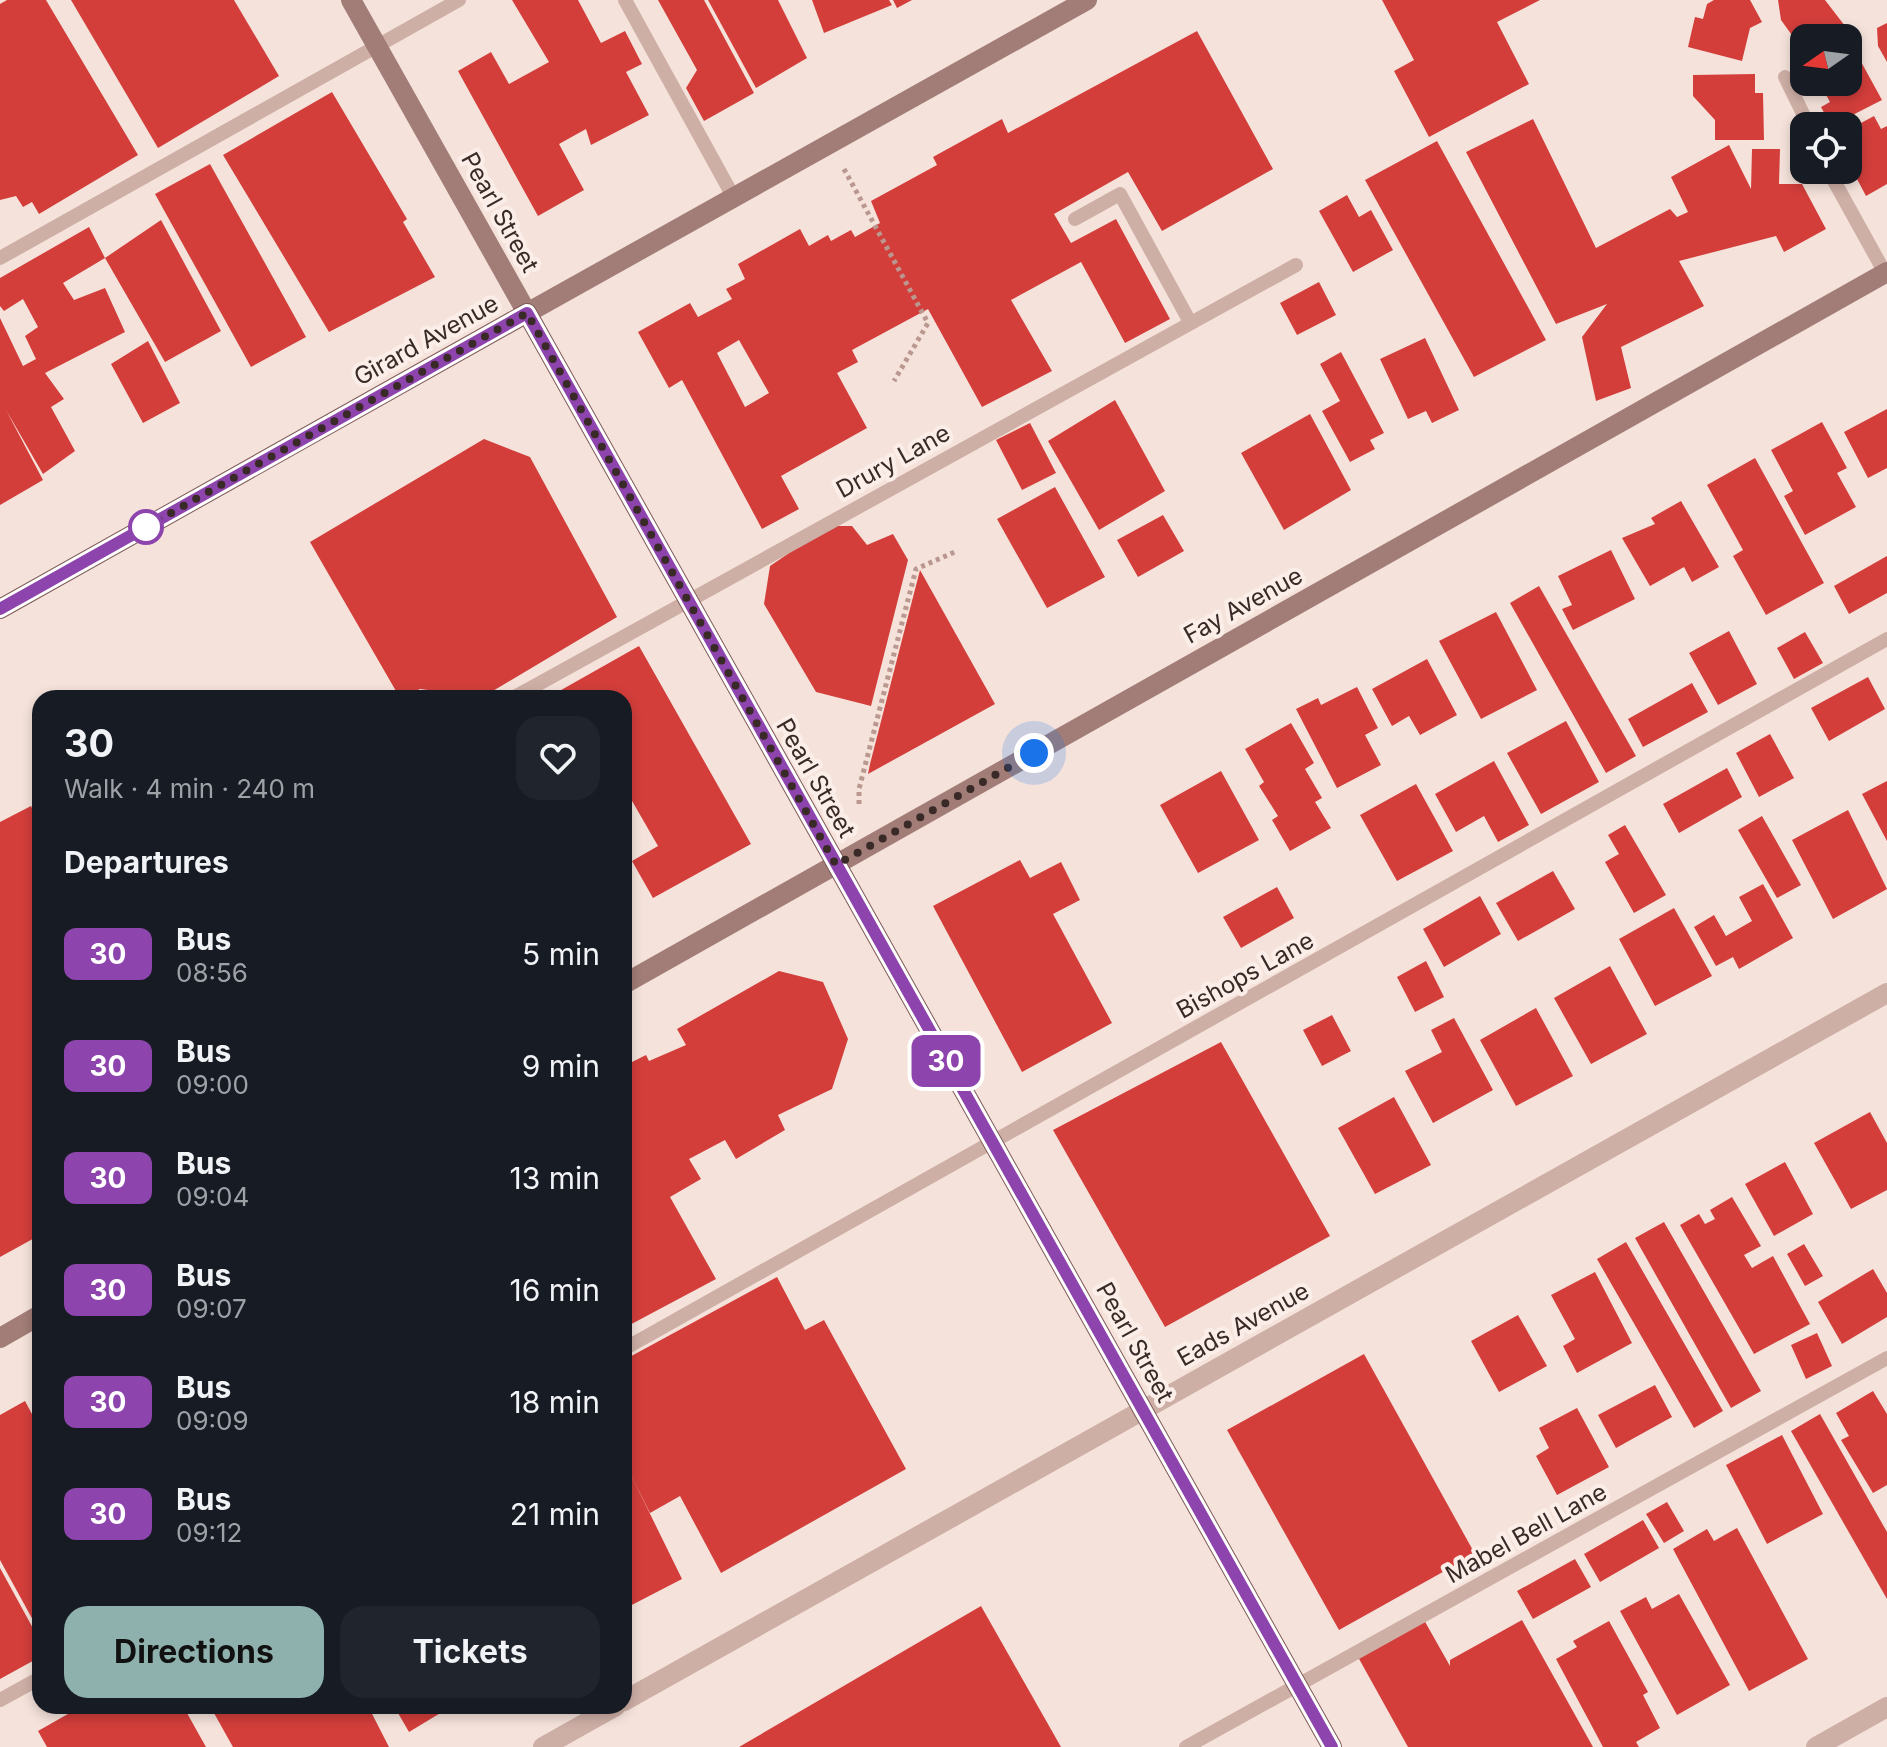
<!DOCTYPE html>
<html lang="en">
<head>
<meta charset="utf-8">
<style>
  body { margin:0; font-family:Inter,sans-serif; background:#20242c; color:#f1f3f6; height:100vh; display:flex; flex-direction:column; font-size:30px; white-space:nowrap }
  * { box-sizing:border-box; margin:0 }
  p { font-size:26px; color:#9ea1a6 }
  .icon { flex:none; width:44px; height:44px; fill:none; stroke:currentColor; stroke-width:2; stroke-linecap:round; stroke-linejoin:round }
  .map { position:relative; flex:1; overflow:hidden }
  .sheet { position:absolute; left:32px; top:690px; width:600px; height:1024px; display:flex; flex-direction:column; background:#171b24; border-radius:24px; box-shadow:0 4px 12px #0003 }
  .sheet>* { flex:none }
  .badge { padding:0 16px; border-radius:12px; font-size:28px; line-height:52px }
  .needle { width:52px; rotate:256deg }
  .tools { position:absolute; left:1790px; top:24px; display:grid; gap:16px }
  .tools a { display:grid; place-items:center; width:72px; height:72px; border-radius:16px; background:#171b24; box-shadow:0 4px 12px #0003; font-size:40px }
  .you { position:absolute; width:40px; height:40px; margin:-20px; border:6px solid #fff; border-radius:50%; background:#1a73e8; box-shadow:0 0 0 12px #1a73e833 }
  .map>.badge { position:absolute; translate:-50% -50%; box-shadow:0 0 0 4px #fff }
  h2 { padding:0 32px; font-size:30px; line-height:72px }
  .round { display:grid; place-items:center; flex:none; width:84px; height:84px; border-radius:24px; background:#20242c }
  .summary { display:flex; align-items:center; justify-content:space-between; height:136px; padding:0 32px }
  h1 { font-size:38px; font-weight:700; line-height:60px }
  .cta { display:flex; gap:16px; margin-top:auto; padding:16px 32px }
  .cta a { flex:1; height:92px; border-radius:24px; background:#8fb1ad; color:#111; font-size:32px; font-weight:700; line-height:92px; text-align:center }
  .cta a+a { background:#20242c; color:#f1f3f6 }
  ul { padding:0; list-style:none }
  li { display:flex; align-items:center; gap:24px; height:112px; padding:0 32px }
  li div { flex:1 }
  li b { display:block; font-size:30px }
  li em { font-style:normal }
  li .badge { min-width:88px; font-weight:700; text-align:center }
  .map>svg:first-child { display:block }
</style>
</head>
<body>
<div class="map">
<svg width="1887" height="1747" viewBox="0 0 1887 1747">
  <rect width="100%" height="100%" fill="#f5e3db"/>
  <g fill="#d33e3b" fill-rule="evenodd">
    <polygon points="7,0 46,0 138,155 39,214 32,202 23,207 16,196 0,200 0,4"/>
    <polygon points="71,0 234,0 279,76 158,148"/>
    <polygon points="512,0 578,0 601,43 625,31 642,64 626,72 649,115 591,145 586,129 559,144 584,190 538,216 458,71 491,52 509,84 549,62"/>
    <polygon points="658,0 704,0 754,93 704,121 686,88 697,70"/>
    <polygon points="708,0 778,0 807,58 756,88"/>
    <polygon points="812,0 889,0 892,5 824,33"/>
    <polygon points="893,0 912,0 897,8"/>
    <polygon points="1382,0 1540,0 1497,22 1529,84 1429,137 1394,71 1414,60"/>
    <polygon points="1714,0 1750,0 1762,22 1750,28 1742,61 1688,47 1695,17 1703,19 1707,4"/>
    <polygon points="1778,0 1825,0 1845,26 1829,38 1804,38 1804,52 1781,20"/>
    <polygon points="1887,23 1887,62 1878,46 1877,28"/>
    <path d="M1197 31 1273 169 1162 231 1128 172 1054 214 1071 243 1116 219 1170 319 1125 343 1081 262 1011 300 1052 371 982 407 928 309 852 350 858 362 837 373 867 428 781 476 799 509 762 529 682 380 669 388 638 332 690 303 698 317 732 299 726 289 745 279 738 264 800 229 809 246 828 235 831 241 851 230 855 237 880 223 871 201 937 165 933 157 1002 119 1008 133ZM739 340 769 393 745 407 717 353Z"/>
    <polygon points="1848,38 1882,100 1831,126 1821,107 1830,102 1819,82 1848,82"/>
    <polygon points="1755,74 1755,93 1763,93 1764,140 1715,140 1715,120 1693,96 1693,75"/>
    <polygon points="332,92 407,219 403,222 435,277 329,332 223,155"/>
    <polygon points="1874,116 1881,129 1887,126 1887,184 1866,196 1848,162 1848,130"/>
    <polygon points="1533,119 1596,248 1670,209 1677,217 1688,212 1671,177 1729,145 1751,189 1752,149 1780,149 1779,184 1802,184 1826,229 1784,252 1776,236 1679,261 1704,306 1621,347 1631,388 1596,401 1582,337 1607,304 1556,324 1466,152"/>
    <polygon points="1437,141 1546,340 1474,377 1365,180"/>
    <polygon points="210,164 306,337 251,367 155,194"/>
    <polygon points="1347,195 1359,217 1371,210 1393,250 1353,272 1319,211"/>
    <polygon points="161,220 221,331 165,362 105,258"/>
    <polygon points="89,227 105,258 63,283 74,300 105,288 125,332 45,373 64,399 51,407 75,451 43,474 6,410 43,480 0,505 0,318 23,366 36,359 25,336 38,327 23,299 4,311 0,306 0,278"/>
    <polygon points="1319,282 1336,315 1297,335 1280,303"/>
    <polygon points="1425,338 1459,410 1432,423 1426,411 1408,419 1380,359"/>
    <polygon points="148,341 180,403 143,423 111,364"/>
    <polygon points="1341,352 1384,433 1370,440 1375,449 1350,462 1322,411 1340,401 1320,364"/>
    <polygon points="1115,400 1165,491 1099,530 1048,441"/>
    <polygon points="1887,409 1887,468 1868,478 1844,432"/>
    <polygon points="1310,414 1351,490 1284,530 1241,453"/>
    <polygon points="1822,422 1847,468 1837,473 1856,507 1805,535 1784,496 1793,491 1771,450"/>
    <polygon points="1030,423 1056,473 1022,490 996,440"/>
    <polygon points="484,439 530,457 617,617 481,698 453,698 452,693 420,689 400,698 310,542"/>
    <polygon points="1755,458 1824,583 1766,615 1733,556 1743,550 1707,485"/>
    <polygon points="1055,487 1105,577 1047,608 997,519"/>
    <polygon points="1681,501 1719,567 1692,582 1684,567 1650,586 1622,538 1655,524 1651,518"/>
    <polygon points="1163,515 1184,551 1138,577 1117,540"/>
    <polygon points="829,526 852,526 867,545 893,534 908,560 871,706 816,692 764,604 770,566"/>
    <polygon points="1611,550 1635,599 1573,630 1562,609 1572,605 1558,576"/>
    <polygon points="1887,556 1887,593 1849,614 1834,586"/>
    <polygon points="920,570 995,704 868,774 870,764"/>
    <polygon points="1539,586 1636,756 1606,773 1510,603"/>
    <polygon points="1496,612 1537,690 1481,719 1439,641"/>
    <polygon points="1729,631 1757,684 1718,705 1689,653"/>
    <polygon points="1805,632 1823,663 1794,679 1777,648"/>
    <polygon points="639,646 751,844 653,898 632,861 658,846 624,787 624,698 547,698"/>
    <polygon points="1427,659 1457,715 1420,735 1409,716 1392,726 1372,689"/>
    <polygon points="1868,677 1885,709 1829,741 1811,708"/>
    <polygon points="1692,683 1708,712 1643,747 1628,719"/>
    <polygon points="1357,687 1378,728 1365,735 1381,765 1337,788 1296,709 1318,698 1321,705"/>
    <polygon points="1566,721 1599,782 1541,814 1507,753"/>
    <polygon points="1291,723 1314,763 1305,769 1322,798 1315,802 1331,828 1290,851 1272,820 1278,816 1259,786 1264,782 1245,749"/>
    <polygon points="1770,734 1794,778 1759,797 1736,753"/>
    <polygon points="1494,761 1529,825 1498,842 1484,816 1456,832 1435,794"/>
    <polygon points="1727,768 1742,797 1679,833 1663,804"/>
    <polygon points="1221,771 1259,840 1198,873 1160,805"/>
    <polygon points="1887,781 1887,841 1862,794"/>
    <polygon points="1416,784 1453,851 1397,881 1360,815"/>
    <polygon points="31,806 40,824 40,859 37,861 40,866 40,1235 0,1257 0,822"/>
    <polygon points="1848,810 1887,889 1833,919 1792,840"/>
    <polygon points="1762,816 1801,885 1777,898 1738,830"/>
    <polygon points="1625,825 1666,895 1634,913 1605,862 1619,854 1608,835"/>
    <polygon points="1020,860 1030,878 1061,862 1080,900 1053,914 1112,1023 1022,1072 933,906"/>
    <polygon points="1553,871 1575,909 1518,941 1496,903"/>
    <polygon points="1763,884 1793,938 1739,969 1733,957 1716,966 1694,927 1714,915 1726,936 1752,921 1739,897"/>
    <polygon points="1277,887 1294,918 1241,948 1223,917"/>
    <polygon points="1480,896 1501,934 1444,967 1423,929"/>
    <polygon points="1674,908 1712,976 1655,1006 1619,939"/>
    <polygon points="1426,961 1444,997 1415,1012 1397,977"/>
    <polygon points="1610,966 1647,1034 1591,1064 1554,998"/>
    <polygon points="779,971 823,982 848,1039 832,1089 778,1115 785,1130 736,1159 725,1140 689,1159 701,1179 670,1197 716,1279 624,1328 624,1125 628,1122 624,1115 624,1066 646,1055 649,1061 686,1045 677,1029"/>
    <polygon points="1536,1008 1573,1076 1516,1106 1480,1040"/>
    <polygon points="1332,1015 1351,1051 1322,1066 1303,1030"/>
    <polygon points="1454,1018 1493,1090 1433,1123 1405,1071 1442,1052 1431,1030"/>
    <polygon points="1221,1042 1330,1236 1165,1327 1053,1130"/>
    <polygon points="1394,1097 1431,1165 1375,1194 1338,1128"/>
    <polygon points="1870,1112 1887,1143 1887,1190 1851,1209 1814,1143"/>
    <polygon points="1785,1162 1813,1214 1774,1236 1745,1184"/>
    <polygon points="1732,1197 1761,1246 1744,1255 1752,1268 1773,1256 1810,1324 1754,1354 1680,1225 1699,1214 1705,1224 1715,1219 1710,1210"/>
    <polygon points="1664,1222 1761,1391 1731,1408 1635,1238"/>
    <polygon points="1626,1242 1723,1411 1694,1428 1597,1259"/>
    <polygon points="1804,1244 1823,1276 1805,1286 1787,1254"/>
    <polygon points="1873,1269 1887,1293 1887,1317 1842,1344 1818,1302"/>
    <polygon points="1595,1272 1632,1343 1577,1373 1563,1346 1575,1339 1551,1295"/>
    <polygon points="777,1277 805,1330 824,1320 906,1469 721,1573 680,1496 650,1513 629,1471 682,1579 624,1609 624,1360"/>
    <polygon points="1518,1315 1547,1366 1499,1392 1471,1341"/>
    <polygon points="1817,1333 1832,1366 1806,1379 1791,1345"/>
    <polygon points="1364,1354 1475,1554 1339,1630 1227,1430"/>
    <polygon points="1655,1385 1672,1417 1616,1448 1598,1415"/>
    <polygon points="1873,1391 1887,1414 1887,1485 1873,1493 1841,1440 1849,1436 1836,1413"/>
    <polygon points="25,1401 40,1429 40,1633 0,1560 0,1415"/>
    <polygon points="1577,1408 1609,1467 1557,1495 1536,1456 1549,1448 1539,1428"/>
    <polygon points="1820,1414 1887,1532 1887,1599 1791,1431"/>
    <polygon points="1782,1435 1823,1514 1767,1544 1726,1465"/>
    <polygon points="1667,1502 1684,1531 1664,1543 1646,1514"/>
    <polygon points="1643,1520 1659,1548 1600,1582 1584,1554"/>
    <polygon points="1737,1528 1808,1659 1749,1691 1673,1549 1707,1529 1714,1541"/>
    <polygon points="1575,1559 1591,1587 1533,1619 1517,1591"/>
    <polygon points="0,1568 40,1641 40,1657 0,1679"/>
    <polygon points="1679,1594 1730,1685 1677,1715 1620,1611 1646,1597 1652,1609"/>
    <polygon points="981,1606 1061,1747 739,1747 902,1652"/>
    <polygon points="1424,1620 1450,1666 1450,1660 1522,1620 1593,1747 1408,1747 1358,1657"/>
    <polygon points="1609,1621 1648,1692 1643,1695 1660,1728 1636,1742 1639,1747 1603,1747 1556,1659 1577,1647 1573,1641"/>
    <polygon points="82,1706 183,1706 206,1747 47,1747 38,1731"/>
    <polygon points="210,1706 368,1706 389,1747 233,1747"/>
    <polygon points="394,1706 452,1706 409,1732"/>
  </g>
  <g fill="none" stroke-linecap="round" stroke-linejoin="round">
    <g stroke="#ba9890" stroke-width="5" stroke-dasharray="4 4" stroke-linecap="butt">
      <polyline points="844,169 928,323 894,381"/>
      <polyline points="859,804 859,789 916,569 957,551"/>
    </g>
    <g stroke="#ceafa6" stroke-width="14">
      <polyline points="625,0 734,198"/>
      <polyline points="1785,77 1809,126"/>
      <polyline points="1828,170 1885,273"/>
      <polyline points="1075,219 1120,194 1190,322"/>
      <polyline points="0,258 459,0"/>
      <polyline points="513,698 1296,265"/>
      <polyline points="624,1349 1887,639"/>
      <polyline points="0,1700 40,1678"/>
      <polyline points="1186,1747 1887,1358"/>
    </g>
    <g stroke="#ceafa6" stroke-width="20">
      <polyline points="624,1701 1887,993"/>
      <polyline points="543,1747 616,1706"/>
      <polyline points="1816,1747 1887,1707"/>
    </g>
    <g stroke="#a27d77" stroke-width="20">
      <polyline points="351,0 527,313 1087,0"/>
      <polyline points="624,984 1887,272"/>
      <polyline points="0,1338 40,1315"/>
    </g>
    <polyline stroke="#7d5b57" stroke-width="20" points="0,609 527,313 1332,1747"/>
  </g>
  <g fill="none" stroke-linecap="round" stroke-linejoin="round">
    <defs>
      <polyline id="line" points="0,609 527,313 1332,1747"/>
    </defs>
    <use href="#line" stroke="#fff" stroke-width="18"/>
    <use href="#line" stroke="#8e44ad" stroke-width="12"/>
    <polyline stroke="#392927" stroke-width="8" stroke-dasharray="0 14.4" points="146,527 527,313 836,865 1034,753"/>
  </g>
  <circle fill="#fff" stroke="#8e44ad" stroke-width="4" cx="146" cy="527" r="16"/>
  <g text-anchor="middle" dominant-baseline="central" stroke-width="8" stroke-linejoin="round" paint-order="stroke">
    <g font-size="24" fill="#392927" stroke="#fbeee8">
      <text transform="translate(500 212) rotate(61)">Pearl Street</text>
      <text transform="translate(426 340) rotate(-29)">Girard Avenue</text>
      <text transform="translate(893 461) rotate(-29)">Drury Lane</text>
      <text transform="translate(1243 605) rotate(-29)">Fay Avenue</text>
      <text transform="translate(816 778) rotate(60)">Pearl Street</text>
      <text transform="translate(1245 975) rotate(-29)">Bishops Lane</text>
      <text transform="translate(1243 1324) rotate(-29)">Eads Avenue</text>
      <text transform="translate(1135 1342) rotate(61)">Pearl Street</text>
      <text transform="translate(1526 1533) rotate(-29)">Mabel Bell Lane</text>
    </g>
  </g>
</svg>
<div class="tools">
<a><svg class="needle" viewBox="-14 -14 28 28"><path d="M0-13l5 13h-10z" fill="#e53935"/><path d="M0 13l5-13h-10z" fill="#9ea1a6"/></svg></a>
<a><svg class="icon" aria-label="locate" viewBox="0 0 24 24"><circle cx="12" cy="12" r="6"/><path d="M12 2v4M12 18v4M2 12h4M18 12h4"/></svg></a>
</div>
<div class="you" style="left:1034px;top:753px"></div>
<b class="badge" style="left:946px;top:1061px;background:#8e44ad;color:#fff">30</b>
<section class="sheet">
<div class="summary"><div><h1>30</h1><p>Walk · 4 min · 240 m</p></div><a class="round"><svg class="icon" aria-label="heart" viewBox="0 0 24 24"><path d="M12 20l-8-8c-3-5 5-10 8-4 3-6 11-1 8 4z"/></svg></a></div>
<h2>Departures</h2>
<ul>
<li><span class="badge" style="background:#8e44ad;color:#fff">30</span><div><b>Bus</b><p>08:56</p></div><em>5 min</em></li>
<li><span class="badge" style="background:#8e44ad;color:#fff">30</span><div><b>Bus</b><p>09:00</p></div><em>9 min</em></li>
<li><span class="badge" style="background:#8e44ad;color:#fff">30</span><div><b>Bus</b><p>09:04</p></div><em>13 min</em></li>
<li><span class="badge" style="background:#8e44ad;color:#fff">30</span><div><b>Bus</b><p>09:07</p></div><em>16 min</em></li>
<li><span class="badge" style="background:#8e44ad;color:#fff">30</span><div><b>Bus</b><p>09:09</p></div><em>18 min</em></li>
<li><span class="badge" style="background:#8e44ad;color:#fff">30</span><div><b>Bus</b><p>09:12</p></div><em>21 min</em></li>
</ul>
<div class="cta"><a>Directions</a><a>Tickets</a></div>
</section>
</div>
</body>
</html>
